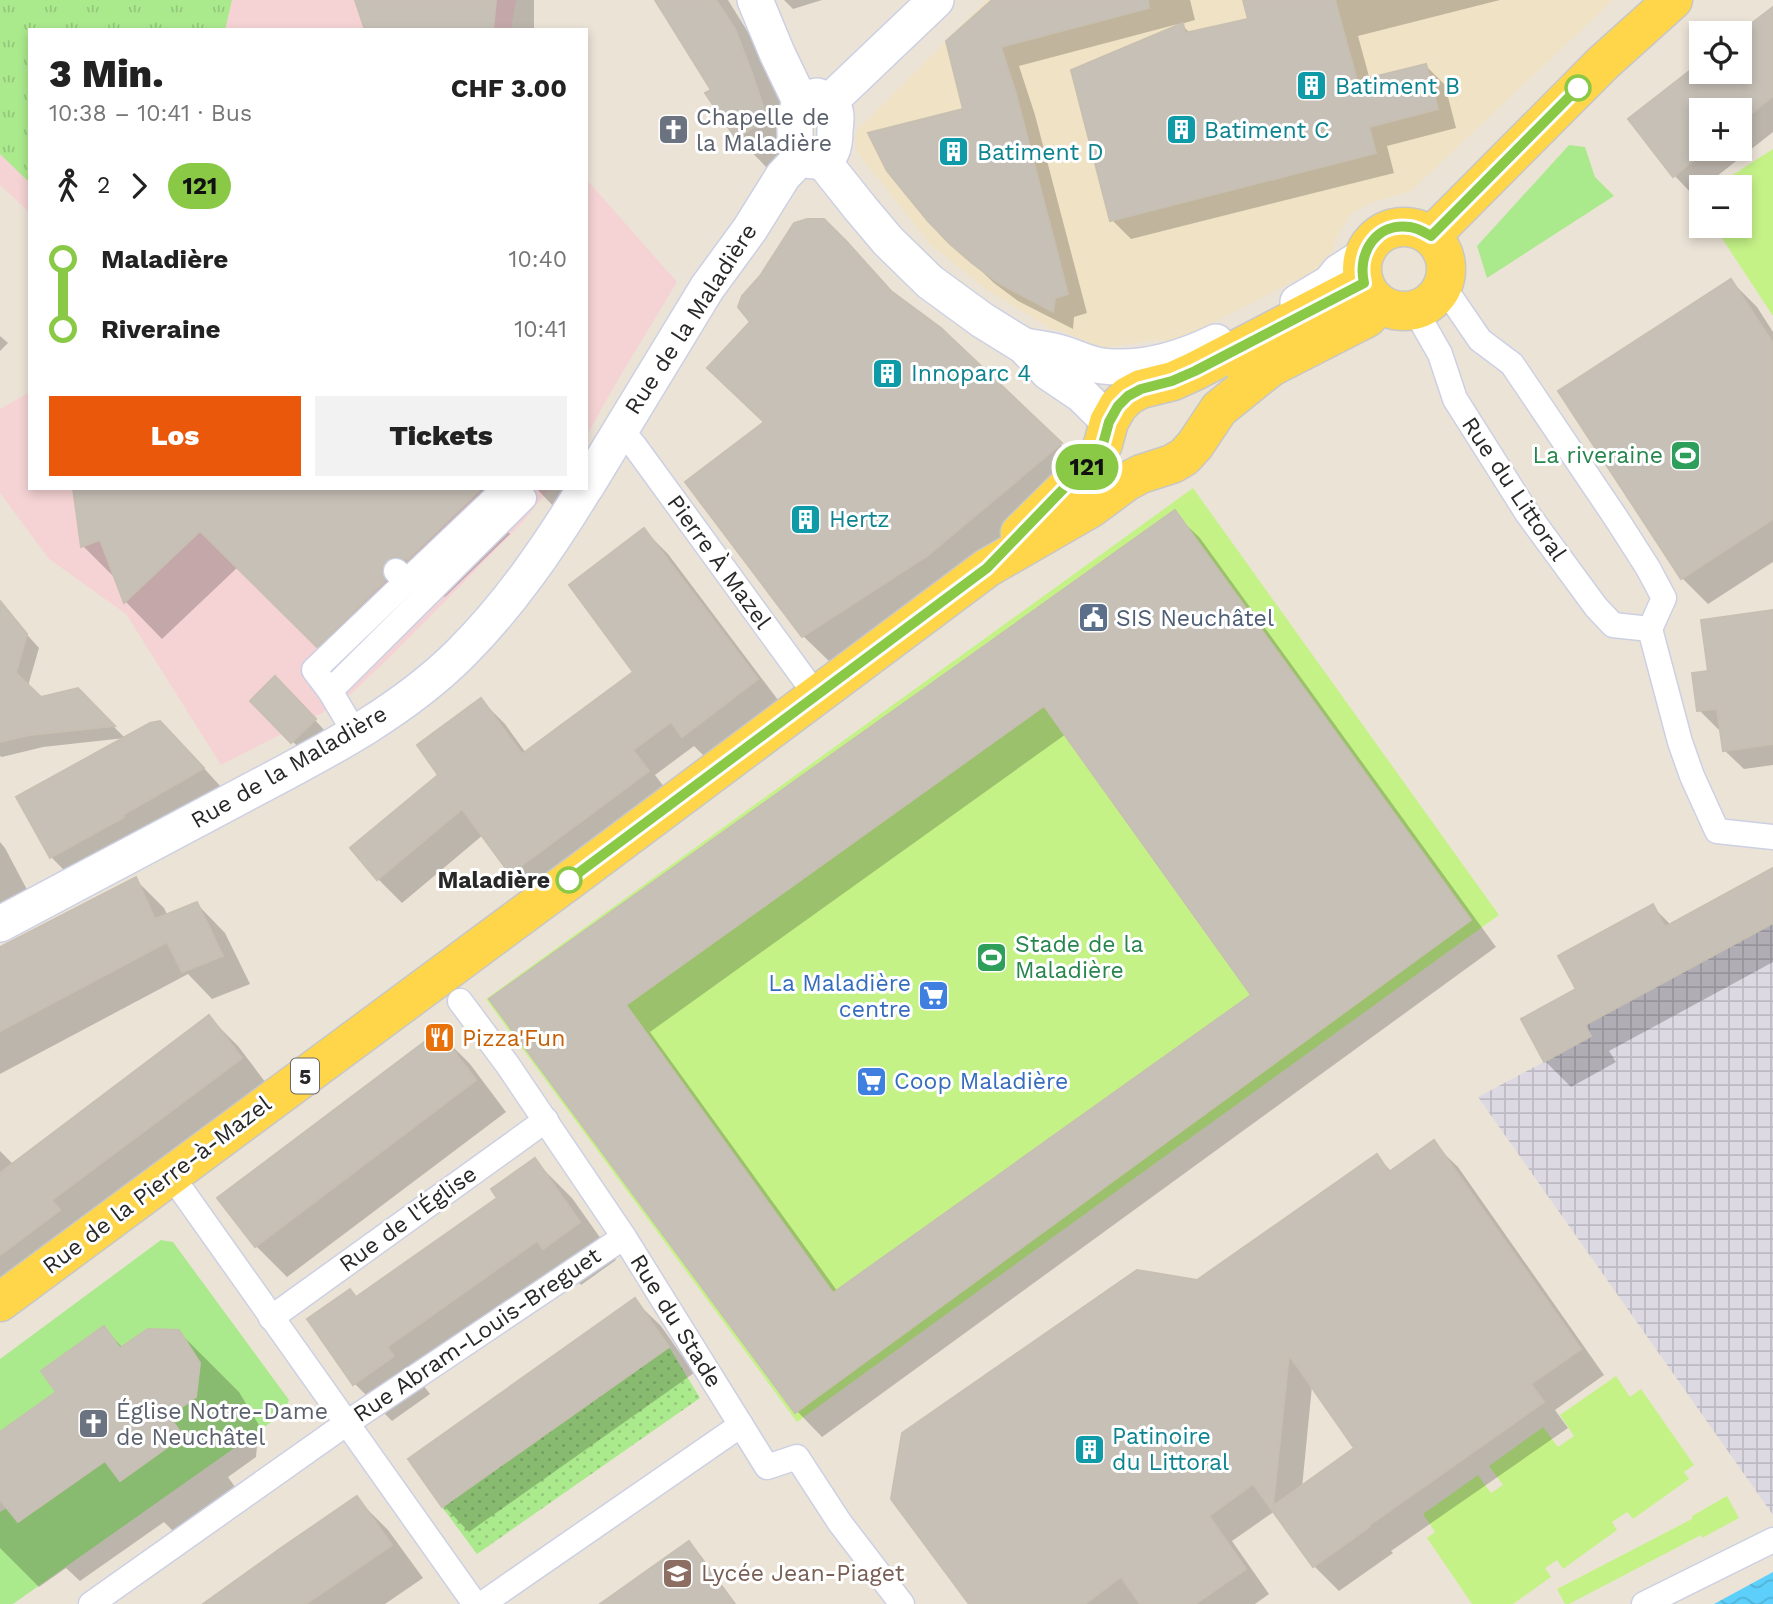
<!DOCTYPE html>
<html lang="de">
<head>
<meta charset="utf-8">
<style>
  body { margin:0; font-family:"Work Sans",sans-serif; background:#f2f2f2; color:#222; height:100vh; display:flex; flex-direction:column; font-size:26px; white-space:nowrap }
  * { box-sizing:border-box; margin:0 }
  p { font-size:23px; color:#767676 }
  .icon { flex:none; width:38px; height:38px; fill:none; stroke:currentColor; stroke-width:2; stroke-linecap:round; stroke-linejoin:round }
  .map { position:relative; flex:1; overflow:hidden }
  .details { position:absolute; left:28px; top:28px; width:560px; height:462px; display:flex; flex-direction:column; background:#fff; border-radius:0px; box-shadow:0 4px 10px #0003 }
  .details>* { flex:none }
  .badge { padding:0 14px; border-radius:23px; font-size:24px; line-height:46px }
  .controls { position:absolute; left:1689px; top:21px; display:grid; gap:14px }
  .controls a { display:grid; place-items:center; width:63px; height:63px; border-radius:0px; background:#fff; box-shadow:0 4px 10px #0003; font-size:35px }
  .map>.badge { position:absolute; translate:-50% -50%; box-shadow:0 0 0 4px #fff }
  .legs { display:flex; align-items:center; gap:10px; height:77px; padding:0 21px; font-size:23px }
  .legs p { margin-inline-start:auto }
  .head { display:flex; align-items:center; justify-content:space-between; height:119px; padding:0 21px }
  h1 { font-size:38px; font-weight:800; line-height:52px }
  .action { display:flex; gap:14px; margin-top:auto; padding:14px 21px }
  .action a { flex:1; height:80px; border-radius:0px; background:#ea580c; color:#fff; font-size:28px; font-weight:800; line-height:80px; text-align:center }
  .action a+a { background:#f2f2f2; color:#222 }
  ul { padding:0 21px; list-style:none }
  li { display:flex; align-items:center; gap:24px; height:70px; font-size:26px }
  li i { display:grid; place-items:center; width:10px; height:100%; margin:0 9px; background:currentColor }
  li i::after { content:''; width:18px; height:18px; margin:-9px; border:5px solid; border-radius:50%; background:#fff }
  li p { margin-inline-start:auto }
  li:first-child i { background:linear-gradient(#0000 50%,currentColor 0) }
  li:last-child i { background:linear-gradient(currentColor 50%,#0000 0) }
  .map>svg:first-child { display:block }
</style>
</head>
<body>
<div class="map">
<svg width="1773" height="1604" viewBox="0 0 1773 1604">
  <defs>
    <pattern id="industrial-grid" width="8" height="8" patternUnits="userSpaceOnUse" patternTransform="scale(1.75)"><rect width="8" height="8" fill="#dcd9e3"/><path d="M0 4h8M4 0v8" fill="none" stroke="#bdbac3"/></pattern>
    <pattern id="park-tufts" width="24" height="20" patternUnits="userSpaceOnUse" patternTransform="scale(1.75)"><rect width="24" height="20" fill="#abe98d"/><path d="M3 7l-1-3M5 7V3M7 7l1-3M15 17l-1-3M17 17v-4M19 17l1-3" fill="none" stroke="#93c87a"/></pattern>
    <pattern id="garden-dots" width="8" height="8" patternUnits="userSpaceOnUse" patternTransform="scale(1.75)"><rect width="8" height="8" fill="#abe98d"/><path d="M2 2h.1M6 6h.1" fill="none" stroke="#93c87a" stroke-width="1.8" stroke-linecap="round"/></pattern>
    <pattern id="water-waves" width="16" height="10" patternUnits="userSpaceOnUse" patternTransform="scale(1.75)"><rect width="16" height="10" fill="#5dcffb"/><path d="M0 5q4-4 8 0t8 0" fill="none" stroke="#51b2d7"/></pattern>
  </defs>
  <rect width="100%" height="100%" fill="#ece3d7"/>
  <polygon fill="url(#industrial-grid)" points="1773,868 1773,1515 1478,1097 1544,1062 1521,1019 1575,989 1558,956 1653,904 1665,926"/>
  <polygon fill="#f0e2c4" points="987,0 1613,0 1411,191 1370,203 1351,214 1337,236 1331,255 1318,269 1177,341 1153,340 1100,349 1065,332 1051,329 987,290 931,245 857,152 855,137 858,129"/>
  <g fill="#f5d3d4">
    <polygon points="0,0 516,0 511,30 30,30 30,213 0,185"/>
    <polygon points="586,179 677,282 616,383 586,437"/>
    <polygon points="30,392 30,488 550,488 522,523 391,656 340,704 221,765 126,614 49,559 0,493 0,409"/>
  </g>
  <g fill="#abe98d">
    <polygon points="1569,145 1585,147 1595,177 1614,196 1487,278 1477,246"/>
    <polygon points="161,1240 173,1242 289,1400 284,1413 13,1604 0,1604 0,1512 7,1508 19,1522 105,1461 121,1481 183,1436 169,1416 196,1397 200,1363 179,1330 148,1329 120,1348 103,1326 41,1371 56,1392 0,1432 0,1359"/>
  </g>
  <polygon fill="url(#park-tufts)" points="0,0 232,0 225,30 30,30 30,183 0,154"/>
  <polygon fill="url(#garden-dots)" points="669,1347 700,1398 477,1554 442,1507"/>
  <g fill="#c4f287">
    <polygon points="1773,149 1773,316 1714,226 1740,226 1740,187 1714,187"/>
    <polygon points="1193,488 1499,915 797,1422 486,999"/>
    <polygon points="1616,1376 1630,1397 1641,1389 1694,1465 1684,1472 1689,1479 1633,1519 1627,1512 1612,1522 1617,1530 1563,1569 1557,1560 1545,1568 1551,1577 1513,1604 1472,1604 1427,1538 1435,1532 1423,1514 1478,1475 1491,1493 1503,1485 1489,1466 1543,1427 1558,1447 1574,1436 1560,1415"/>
    <polygon points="1727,1496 1739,1518 1702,1538 1701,1535 1569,1604 1565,1604 1557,1589 1692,1519 1692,1516"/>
  </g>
  <polygon fill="url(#water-waves)" points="1773,1572 1773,1604 1714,1604"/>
  <g fill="#0003" fill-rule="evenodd">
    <polygon points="357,0 534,0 534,30 366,30"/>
    <polygon points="656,0 728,0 769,66 801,154 772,173 738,138 708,94 714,91"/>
    <polygon points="784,0 822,0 793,9"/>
    <polygon points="995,0 1190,0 1195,20 1181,24 1191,34 1250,20 1244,0 1500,0 1358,36 1370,80 1426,66 1445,85 1456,128 1387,146 1394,173 1131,239 1112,220 1179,27 1178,24 1019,66 1035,115 1087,313 1074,317 1073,329 1018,301 994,283 950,241 965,110"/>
    <path d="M1773 10V132L1693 195 1674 175 1701 65V72H1740V35ZM1701 110H1740V149H1701Z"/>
    <polygon points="823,221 872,269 899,299 940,330 1086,469 952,581 829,661 803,636 766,423 753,322"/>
    <polygon points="1731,281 1757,307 1773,332 1773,562 1708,604 1682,578"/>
    <polygon points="0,336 8,343 0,351"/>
    <polygon points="80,488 492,488 489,512 510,534 445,597 437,593 418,614 421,619 355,683 239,566 162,639 126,602 118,581 83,546 75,490"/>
    <polygon points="536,488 578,488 556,509"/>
    <path d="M1174 513 1200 538 1496 947 822 1437 797 1411 492 999ZM1066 734 1253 995 838 1292 650 1032Z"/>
    <polygon points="644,530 668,554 781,704 708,760 694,746 655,775 671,796 536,897 512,873 483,835 402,903 378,879 352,848 440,775 481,700 505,724 526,753 636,672"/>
    <polygon points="4,609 39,648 28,686 41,699 77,690 125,738 43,747 2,757 0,756 0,610"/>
    <polygon points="1773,612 1773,765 1744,769 1724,750 1722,729 1719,730 1699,710 1710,672"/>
    <polygon points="288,691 327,733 305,754 253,701"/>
    <polygon points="180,742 222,788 70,876 51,857"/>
    <polygon points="0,842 5,848 33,901 0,917"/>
    <polygon points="1773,870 1773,962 1609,1051 1616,1062 1571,1087 1545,1061 1578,990 1653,907 1671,925"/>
    <polygon points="135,879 164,908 168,916 197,904 225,933 250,984 212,999 188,974 0,1074 0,949"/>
    <polygon points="209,1017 238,1046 269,1087 0,1305 0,1151 14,1165"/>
    <polygon points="439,1033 470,1064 506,1112 287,1277 256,1246"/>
    <path d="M1433 1143 1458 1167 1604 1375 1555 1410 1568 1428 1391 1551 1393 1553 1339 1591 1314 1566 1275 1511 1232 1541 1269 1594 1255 1604H971L1197 1282 1376 1156 1392 1172ZM1312 1386 1357 1449 1302 1488Z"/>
    <polygon points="534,1160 572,1198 616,1260 581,1285 575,1278 423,1385 430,1394 392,1421 354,1383 350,1291 358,1298 499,1198"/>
    <polygon points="635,1301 661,1326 694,1373 469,1532 444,1506 410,1460"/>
    <polygon points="104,1328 123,1348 178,1331 239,1392 259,1425 256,1457 228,1477 242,1497 182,1540 164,1522 80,1581 66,1568 39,1587 0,1548 0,1434 59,1393"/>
    <polygon points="356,1498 388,1530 423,1578 385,1604 207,1604"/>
    <polygon points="688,1543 701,1556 736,1604 603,1604"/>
  </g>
  <g fill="#c7c0b7" stroke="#c7bfb1" stroke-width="2" fill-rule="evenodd">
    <polygon points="355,0 496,0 493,30 365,30"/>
    <polygon points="655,0 716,0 735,29 752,73 767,118 736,139 705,93 711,90"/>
    <polygon points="992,0 1148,0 1149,8 1001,47 1016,94 1068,294 1055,298 1053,312 997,282 972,263 950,244 928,221 887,171 868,133 963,109 946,41"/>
    <polygon points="1243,0 1335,0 1357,81 1426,64 1438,109 1369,127 1376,153 1110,221 1071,70 1183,23 1185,33 1248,19"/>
    <polygon points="1773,7 1773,96 1740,123 1740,110 1701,110 1701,149 1707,149 1673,177 1628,119 1701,62 1701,72 1740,72 1739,33"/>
    <polygon points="807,219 824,219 847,242 891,291 941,328 1062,443 927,556 802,637 685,482 764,422 707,368 750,322 738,307 742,296 760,276 794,223"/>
    <polygon points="1731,279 1773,343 1773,519 1681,579 1558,391"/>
    <polygon points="73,488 482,488 407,560 398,556 392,557 386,561 381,569 382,575 385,581 317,647 200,531 124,603 100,540 81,547"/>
    <path d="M1175 510 1471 920 795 1413 489 999ZM1044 706 1251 995 833 1293 626 1005Z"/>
    <polygon points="644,528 758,679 682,737 671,722 633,750 649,771 510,874 462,809 377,880 350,848 438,775 417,745 481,698 522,754 633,672 569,585"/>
    <polygon points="0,601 27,634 16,673 41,697 78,688 115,726 30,735 0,742"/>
    <polygon points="1773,610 1773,744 1723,751 1717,709 1697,711 1692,673 1708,671 1701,620"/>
    <polygon points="275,676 316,719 291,743 250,701"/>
    <polygon points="160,721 204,768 123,815 124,817 50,858 16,797 150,723"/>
    <polygon points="1773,868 1773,923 1585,1025 1591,1036 1544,1062 1521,1019 1576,989 1558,956 1653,904 1665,927"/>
    <polygon points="136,877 155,919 197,902 223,956 182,972 167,942 0,1031 0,947"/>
    <polygon points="209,1015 242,1058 52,1200 60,1210 0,1255 0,1173"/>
    <polygon points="439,1031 476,1080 255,1247 217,1198"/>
    <path d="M1434 1140 1581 1349 1531 1384 1544 1402 1368 1526 1369 1527 1313 1567 1253 1484 1209 1516 1246 1569 1195 1604H1140L1121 1577 1085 1604H969L891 1499 902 1433 1137 1270 1197 1280 1377 1154 1389 1172ZM1289 1355 1354 1448 1273 1506Z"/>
    <polygon points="535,1158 580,1222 543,1249 537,1241 387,1347 394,1356 353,1385 307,1319 350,1289 356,1297 497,1198 491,1189"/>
    <polygon points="635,1298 669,1347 442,1507 408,1459"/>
    <polygon points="104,1326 120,1348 148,1329 179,1330 200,1363 196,1397 169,1416 183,1436 120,1481 105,1461 18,1522 0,1500 0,1432 56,1392 41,1371"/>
    <polygon points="357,1496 392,1545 306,1604 203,1604 281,1548"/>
    <polygon points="689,1541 734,1604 600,1604"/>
  </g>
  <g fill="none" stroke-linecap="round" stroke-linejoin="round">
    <defs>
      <g id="street">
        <polyline points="1443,286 1480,340 1512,364 1616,518 1648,568 1664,598 1650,629 1680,742 1692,776 1717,831 1773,837"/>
        <polyline points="1415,310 1440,354 1455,399 1527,513 1596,607 1613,625 1650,629"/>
        <polyline points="621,430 634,445 816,695"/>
        <polyline points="407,581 505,488"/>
        <polyline points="330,691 524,498 511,488"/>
        <polyline points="355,733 330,691 314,670 407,581 396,571"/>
        <polyline points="460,1001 507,1064 624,1237 767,1467 797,1457 840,1523 902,1604"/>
        <polyline points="171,1175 475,1604"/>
        <polyline points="271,1318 546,1120"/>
        <polyline points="91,1604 347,1423 624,1237"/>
        <polyline points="482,1604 741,1425"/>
        <polyline points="1644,1604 1773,1540"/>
      </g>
      <g id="secondary">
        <polyline points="755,0 777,53 801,103"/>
        <path d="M817 96C822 98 828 99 831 104 838 111 836 121 835 130 835 145 833 162 814 161 794 161 795 142 795 128 796 118 795 109 802 102 806 98 811 97 817 96Z"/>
        <polyline points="829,102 936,0"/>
        <polyline points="822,160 861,209 888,241 930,282 982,320 1024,346 1048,372 1082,395 1109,422"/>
        <polyline points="1298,302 1330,283 1339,272 1364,256"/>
        <path d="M1024 346C1036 348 1049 349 1061 353 1075 357 1088 364 1102 366 1143 371 1181 359 1216 342"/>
        <polyline points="586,487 707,288 750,229 783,176 802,156"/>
        <path d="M0 924C80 882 159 839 239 797 316 756 398 716 461 653 510 604 549 547 585 488"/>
      </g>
      <g id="primary">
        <circle cx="1404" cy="269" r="42"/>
        <polyline points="1431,236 1603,63 1673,0"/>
        <polyline points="1247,375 1271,367 1367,318 1380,304"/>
        <polyline points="1020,533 1097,457 1103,444 1109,422 1118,406 1128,396 1141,389 1173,381 1195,371 1364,283"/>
        <polyline points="0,1302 578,874 987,568 1091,508 1126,482 1141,474 1172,464 1184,457 1195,445 1219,409 1271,367"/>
      </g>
    </defs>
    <use href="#street" stroke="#ccd0e3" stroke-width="27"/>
    <use href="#secondary" stroke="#ccd0e3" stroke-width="38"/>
    <use href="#primary" stroke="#c7c7c7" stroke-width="41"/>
    <use href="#street" stroke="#fff" stroke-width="24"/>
    <use href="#secondary" stroke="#fff" stroke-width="35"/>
    <use href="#primary" stroke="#ffd649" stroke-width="38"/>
  </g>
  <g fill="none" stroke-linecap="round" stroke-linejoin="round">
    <defs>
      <path id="line-1" d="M569 880 987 568 1071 481 1097 457 1103 444 1109 422 1118 406 1128 396 1141 389 1172 381 1195 371 1364 283C1357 253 1376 222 1410 227 1418 228 1424 232 1431 236L1578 88"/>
    </defs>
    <use href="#line-1" stroke="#fff" stroke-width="16"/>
    <use href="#line-1" stroke="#8ac946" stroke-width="10"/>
  </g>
  <defs>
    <symbol id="building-square" viewBox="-11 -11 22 22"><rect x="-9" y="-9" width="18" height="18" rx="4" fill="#0f9aa8" stroke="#fff"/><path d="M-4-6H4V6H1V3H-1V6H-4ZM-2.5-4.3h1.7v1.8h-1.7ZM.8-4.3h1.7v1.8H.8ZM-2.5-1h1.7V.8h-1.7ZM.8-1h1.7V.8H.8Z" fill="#fff"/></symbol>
    <symbol id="church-square" viewBox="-11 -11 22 22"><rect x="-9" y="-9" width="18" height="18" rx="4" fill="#6b7280" stroke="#fff"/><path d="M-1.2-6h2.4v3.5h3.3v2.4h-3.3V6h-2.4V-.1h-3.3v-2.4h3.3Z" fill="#fff"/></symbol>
    <symbol id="stadium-square" viewBox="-11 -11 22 22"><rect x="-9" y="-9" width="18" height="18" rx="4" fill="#2e9e5b" stroke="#fff"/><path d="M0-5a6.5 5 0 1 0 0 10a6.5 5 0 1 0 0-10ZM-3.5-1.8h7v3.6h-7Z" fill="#fff"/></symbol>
    <symbol id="civic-square" viewBox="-11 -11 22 22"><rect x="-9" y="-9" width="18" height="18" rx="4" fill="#5c6f8a" stroke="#fff"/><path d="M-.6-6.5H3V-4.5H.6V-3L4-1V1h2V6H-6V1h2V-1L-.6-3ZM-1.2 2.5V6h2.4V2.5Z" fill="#fff"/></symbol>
    <symbol id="supermarket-square" viewBox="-11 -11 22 22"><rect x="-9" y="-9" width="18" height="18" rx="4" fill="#3f7fe0" stroke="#fff"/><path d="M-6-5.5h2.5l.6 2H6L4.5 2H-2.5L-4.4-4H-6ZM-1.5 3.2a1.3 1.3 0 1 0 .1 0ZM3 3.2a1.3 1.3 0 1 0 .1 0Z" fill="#fff"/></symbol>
    <symbol id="restaurant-square" viewBox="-11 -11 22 22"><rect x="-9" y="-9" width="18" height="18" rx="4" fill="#e8710a" stroke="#fff"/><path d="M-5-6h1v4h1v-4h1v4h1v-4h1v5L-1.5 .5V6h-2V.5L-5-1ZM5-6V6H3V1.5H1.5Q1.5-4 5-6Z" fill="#fff"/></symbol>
    <symbol id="university-square" viewBox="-11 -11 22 22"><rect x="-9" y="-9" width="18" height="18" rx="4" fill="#8d6e63" stroke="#fff"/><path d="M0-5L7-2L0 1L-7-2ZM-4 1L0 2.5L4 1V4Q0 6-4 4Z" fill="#fff"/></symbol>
  </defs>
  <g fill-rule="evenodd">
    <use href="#building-square" x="1294" y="68" width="35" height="35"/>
    <use href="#church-square" x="656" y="112" width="35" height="35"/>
    <use href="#building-square" x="1164" y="112" width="35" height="35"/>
    <use href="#building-square" x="936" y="134" width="35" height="35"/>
    <use href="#building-square" x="870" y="356" width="35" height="35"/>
    <use href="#stadium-square" x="1668" y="438" width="35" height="35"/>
    <use href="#building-square" x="788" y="502" width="35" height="35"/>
    <use href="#civic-square" x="1076" y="600" width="35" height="35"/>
    <use href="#stadium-square" x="974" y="940" width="35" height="35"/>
    <use href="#supermarket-square" x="916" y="978" width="35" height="35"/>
    <use href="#restaurant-square" x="422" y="1020" width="35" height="35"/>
    <use href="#supermarket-square" x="854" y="1064" width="35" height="35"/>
    <use href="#church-square" x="76" y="1406" width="35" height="35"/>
    <use href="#building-square" x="1072" y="1432" width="35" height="35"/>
    <use href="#university-square" x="660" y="1556" width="35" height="35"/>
  </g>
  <g fill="#fff" stroke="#8ac946" stroke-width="3.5">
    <circle cx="1578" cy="88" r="12"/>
    <circle cx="569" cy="880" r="12"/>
  </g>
  <g text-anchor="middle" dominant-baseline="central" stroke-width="6" stroke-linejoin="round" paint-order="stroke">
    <rect fill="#fff" stroke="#686868" stroke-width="2" x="291" y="1058.5" width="28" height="35" rx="5"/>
    <g font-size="21" font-weight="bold" fill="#282828">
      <text x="305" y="1076">5</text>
    </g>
    <g font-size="23" fill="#0d838f" stroke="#fff" text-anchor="start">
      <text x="1335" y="86">Batiment B</text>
      <text x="1204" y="130">Batiment C</text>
      <text x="977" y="152">Batiment D</text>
      <text x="911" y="373">Innoparc 4</text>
      <text x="829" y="519">Hertz</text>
      <text x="1112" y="1436">Patinoire<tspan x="1112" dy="26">du Littoral</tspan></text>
    </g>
    <g font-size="23" fill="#5b616d" stroke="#fff" text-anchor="start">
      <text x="696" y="117">Chapelle de<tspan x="696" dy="26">la Maladière</tspan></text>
      <text x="116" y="1411">Église Notre-Dame<tspan x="116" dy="26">de Neuchâtel</tspan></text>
    </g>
    <g font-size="23" fill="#282828" stroke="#fff">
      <text transform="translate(691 319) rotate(-57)">Rue de la Maladière</text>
      <text transform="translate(1514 489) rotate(56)">Rue du Littoral</text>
      <text transform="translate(719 562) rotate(54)">Pierre À Mazel</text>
      <text transform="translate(289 767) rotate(-30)">Rue de la Maladière</text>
      <text transform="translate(157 1185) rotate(-37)">Rue de la Pierre-à-Mazel</text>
      <text transform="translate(408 1219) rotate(-36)">Rue de l'Église</text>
      <text transform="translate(676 1321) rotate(58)">Rue du Stade</text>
      <text transform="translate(477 1335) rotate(-34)">Rue Abram-Louis-Breguet</text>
    </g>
    <g font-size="23" fill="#27864d" stroke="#fff" text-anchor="end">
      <text x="1663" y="455">La riveraine</text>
      <text x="1015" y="944" text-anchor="start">Stade de la<tspan x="1015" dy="26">Maladière</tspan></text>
    </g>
    <g font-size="23" fill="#4e5e75" stroke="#fff" text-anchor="start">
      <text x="1116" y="618">SIS Neuchâtel</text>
    </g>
    <g font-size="23" font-weight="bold" fill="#282828" stroke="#fff" text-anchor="end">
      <text x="550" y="880">Maladière</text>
    </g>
    <g font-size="23" fill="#366cbe" stroke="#fff" text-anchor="end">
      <text x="911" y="983">La Maladière<tspan x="911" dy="26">centre</tspan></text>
      <text x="894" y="1081" text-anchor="start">Coop Maladière</text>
    </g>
    <g font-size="23" fill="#c56008" stroke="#fff" text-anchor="start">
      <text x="462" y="1038">Pizza'Fun</text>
    </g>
    <g font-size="23" fill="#785e54" stroke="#fff" text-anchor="start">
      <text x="701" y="1573">Lycée Jean-Piaget</text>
    </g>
  </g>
</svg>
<div class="controls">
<a><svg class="icon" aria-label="locate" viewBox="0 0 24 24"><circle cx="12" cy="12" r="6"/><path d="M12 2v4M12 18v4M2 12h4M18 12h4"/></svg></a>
<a>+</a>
<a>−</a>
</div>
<b class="badge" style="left:1087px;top:467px;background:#8ac946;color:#111">121</b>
<section class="details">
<div class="head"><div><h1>3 Min.</h1><p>10:38 – 10:41 · Bus</p></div><b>CHF 3.00</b></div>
<div class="legs"><svg class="icon" aria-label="walk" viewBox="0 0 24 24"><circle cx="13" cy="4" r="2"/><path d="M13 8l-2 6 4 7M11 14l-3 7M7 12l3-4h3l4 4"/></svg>2<svg class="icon" aria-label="forward" viewBox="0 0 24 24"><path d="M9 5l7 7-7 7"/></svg><b class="badge" style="background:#8ac946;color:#111">121</b></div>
<ul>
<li><i style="color:#8ac946"></i><b>Maladière</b><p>10:40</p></li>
<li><i style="color:#8ac946"></i><b>Riveraine</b><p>10:41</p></li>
</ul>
<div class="action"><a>Los</a><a>Tickets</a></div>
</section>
</div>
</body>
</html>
